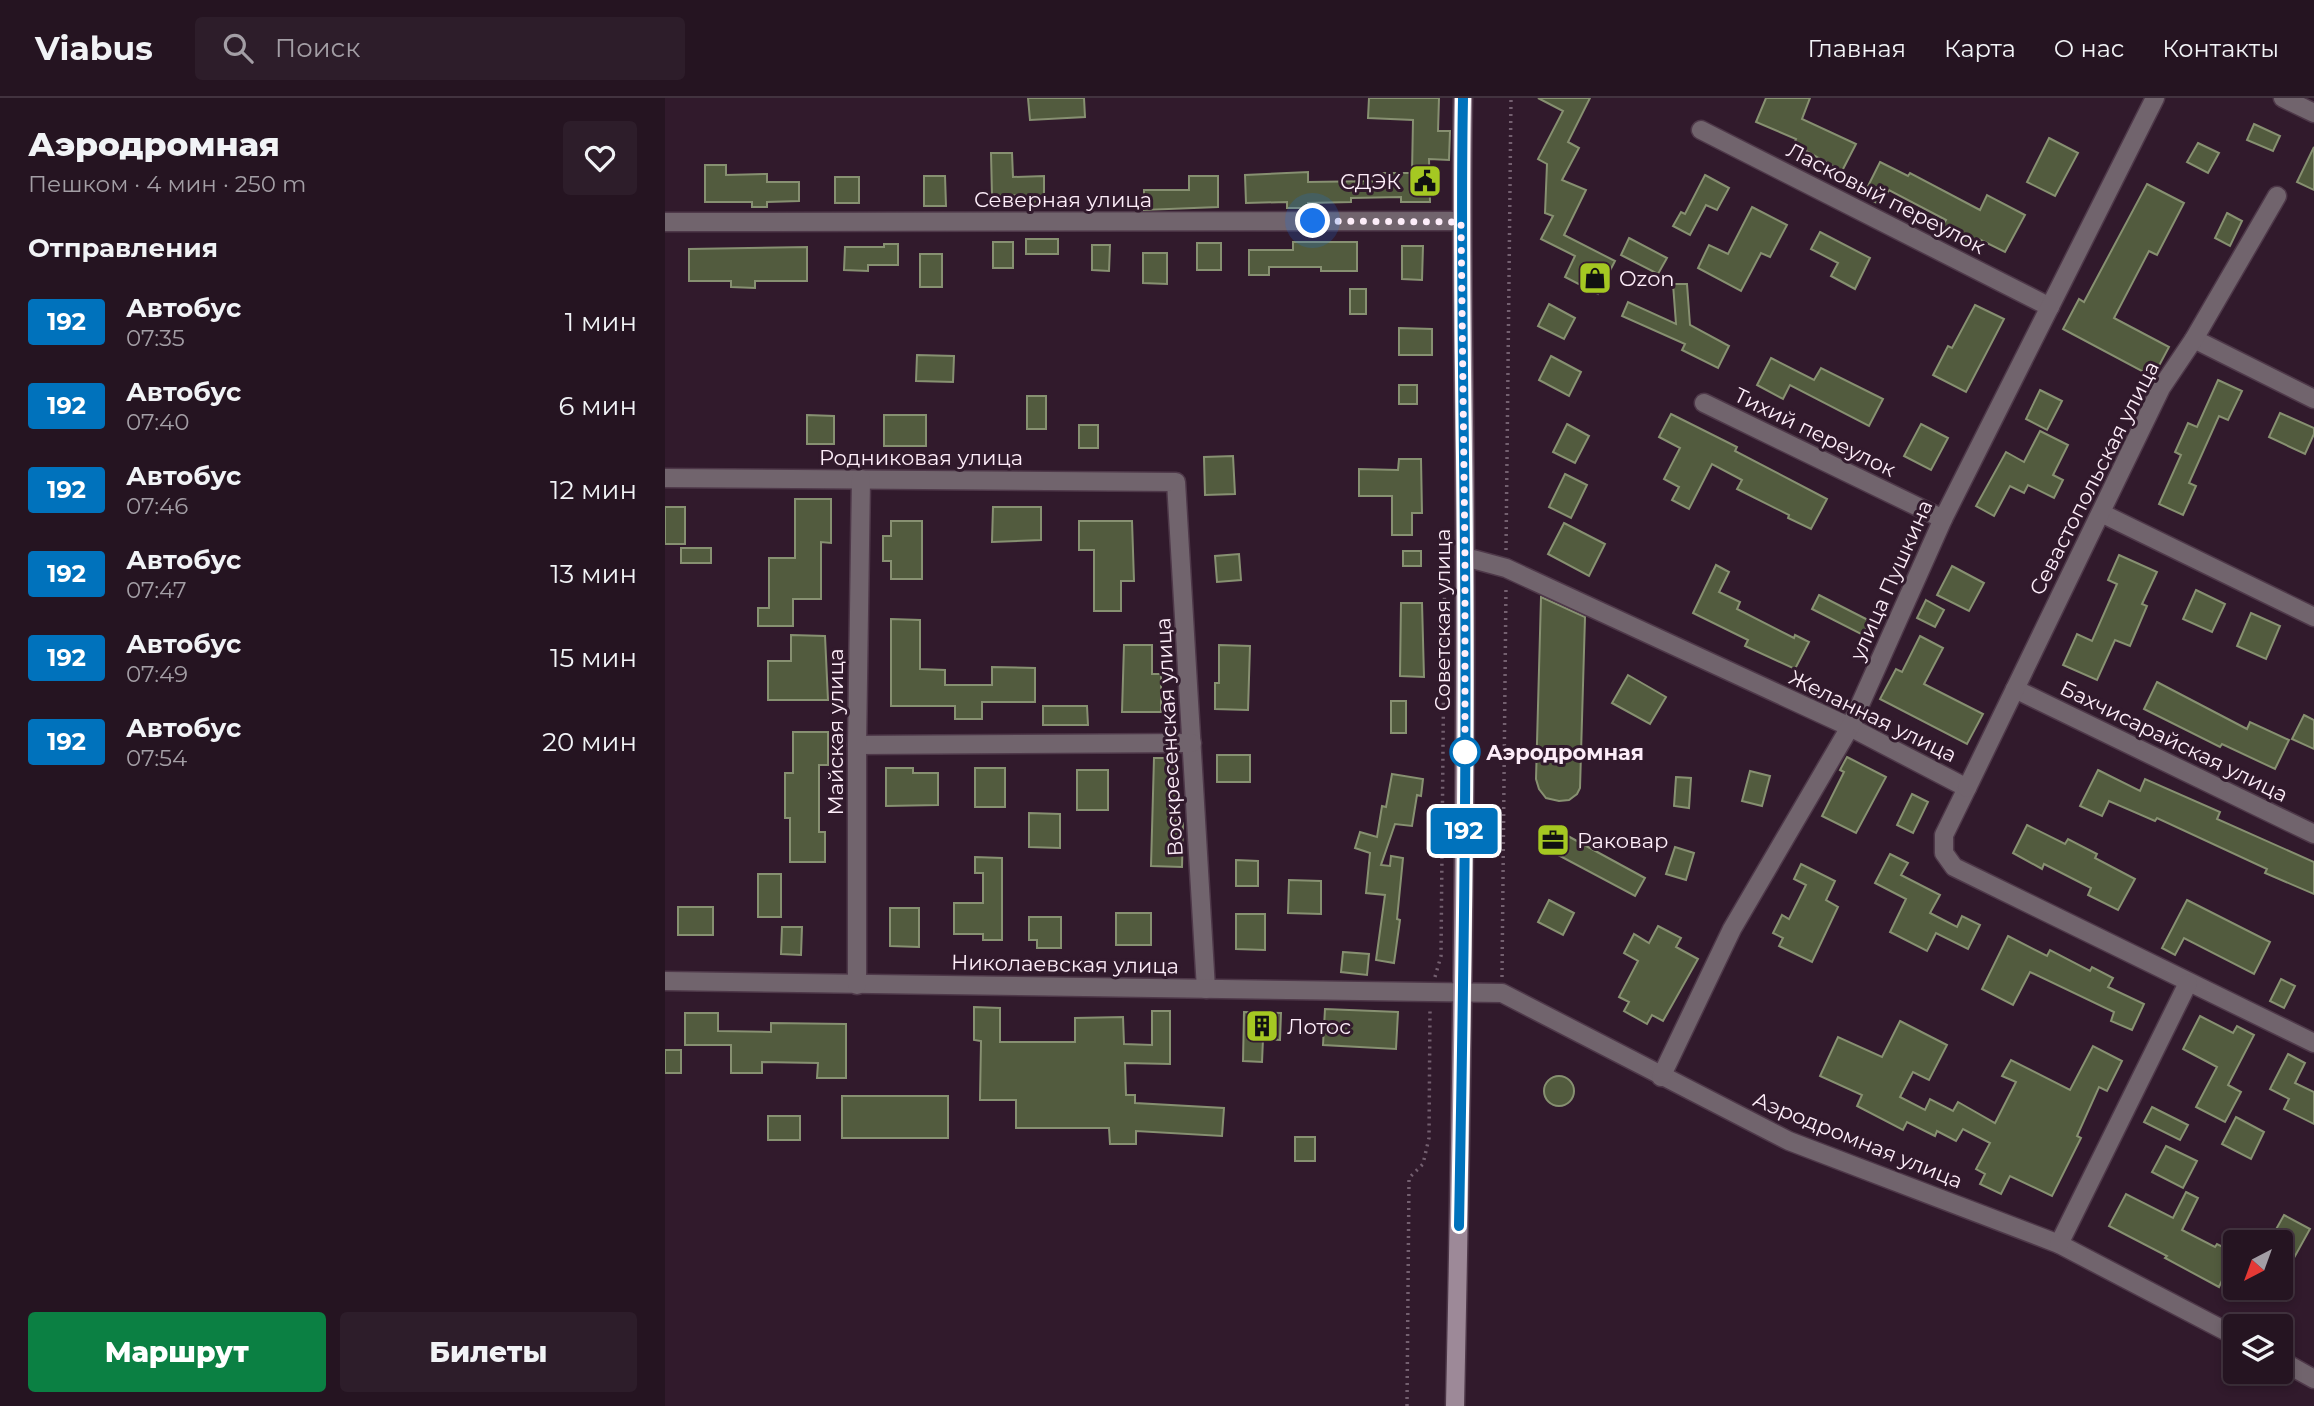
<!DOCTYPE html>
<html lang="ru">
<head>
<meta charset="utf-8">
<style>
  body { margin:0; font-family:Montserrat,sans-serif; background:#2d1d2a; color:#f1f3f6; height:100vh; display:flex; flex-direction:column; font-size:26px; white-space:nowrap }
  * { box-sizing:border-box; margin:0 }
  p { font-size:23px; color:#a39ea5 }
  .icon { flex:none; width:38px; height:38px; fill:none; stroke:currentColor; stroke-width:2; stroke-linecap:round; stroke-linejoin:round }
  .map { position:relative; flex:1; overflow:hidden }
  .drawer { display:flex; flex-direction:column; background:#251421; width:665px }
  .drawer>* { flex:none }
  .badge { padding:0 14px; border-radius:5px; font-size:24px; line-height:46px }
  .needle { width:46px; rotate:221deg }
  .buttons { position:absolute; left:1558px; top:1132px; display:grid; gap:14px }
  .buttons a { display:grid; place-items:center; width:70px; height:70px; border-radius:7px; background:#251421; box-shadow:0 4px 10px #0003,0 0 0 2px #42333f; font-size:35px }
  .you { position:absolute; width:35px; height:35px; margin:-18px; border:5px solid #fff; border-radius:50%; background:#1a73e8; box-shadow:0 0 0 10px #1a73e833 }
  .map>.badge { position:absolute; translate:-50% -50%; box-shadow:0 0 0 4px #fff }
  h2 { padding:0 28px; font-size:26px; line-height:63px }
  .round { display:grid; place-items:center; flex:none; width:74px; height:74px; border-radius:7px; background:#2d1d2a }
  .head { display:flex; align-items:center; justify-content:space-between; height:119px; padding:0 28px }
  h1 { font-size:33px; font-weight:800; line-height:52px }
  .primary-button { display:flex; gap:14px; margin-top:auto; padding:14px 28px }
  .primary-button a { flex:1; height:80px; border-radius:7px; background:#0b8043; color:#fff; font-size:28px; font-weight:800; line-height:80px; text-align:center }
  .primary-button a+a { background:#2d1d2a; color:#f1f3f6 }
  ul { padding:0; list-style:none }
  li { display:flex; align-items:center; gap:21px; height:84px; padding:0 28px }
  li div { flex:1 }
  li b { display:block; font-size:26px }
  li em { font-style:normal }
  li .badge { min-width:77px; font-weight:700; text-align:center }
  header { display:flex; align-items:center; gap:42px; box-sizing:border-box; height:98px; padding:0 35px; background:#251421; border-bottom:2px solid #42333f }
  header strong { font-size:33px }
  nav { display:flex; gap:38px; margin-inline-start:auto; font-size:24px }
  .search { width:490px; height:63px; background:#2d1d2a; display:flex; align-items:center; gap:18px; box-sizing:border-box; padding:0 24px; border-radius:7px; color:#a39ea5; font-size:26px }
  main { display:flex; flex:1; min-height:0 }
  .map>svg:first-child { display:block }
</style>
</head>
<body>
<header>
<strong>Viabus</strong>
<div class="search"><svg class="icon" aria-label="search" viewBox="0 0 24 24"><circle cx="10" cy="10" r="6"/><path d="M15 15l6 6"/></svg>Поиск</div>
<nav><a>Главная</a><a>Карта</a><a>О нас</a><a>Контакты</a></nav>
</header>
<main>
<section class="drawer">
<div class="head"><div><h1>Аэродромная</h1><p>Пешком · 4 мин · 250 m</p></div><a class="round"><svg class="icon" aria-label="heart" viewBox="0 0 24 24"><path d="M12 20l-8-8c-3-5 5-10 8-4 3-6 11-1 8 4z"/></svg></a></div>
<h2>Отправления</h2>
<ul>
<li><span class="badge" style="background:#0072bc;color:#fff">192</span><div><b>Автобус</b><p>07:35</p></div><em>1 мин</em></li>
<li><span class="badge" style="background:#0072bc;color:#fff">192</span><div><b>Автобус</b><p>07:40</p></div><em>6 мин</em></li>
<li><span class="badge" style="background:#0072bc;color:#fff">192</span><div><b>Автобус</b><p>07:46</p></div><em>12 мин</em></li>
<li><span class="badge" style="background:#0072bc;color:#fff">192</span><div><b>Автобус</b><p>07:47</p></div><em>13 мин</em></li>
<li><span class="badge" style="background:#0072bc;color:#fff">192</span><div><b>Автобус</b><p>07:49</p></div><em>15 мин</em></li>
<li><span class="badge" style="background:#0072bc;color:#fff">192</span><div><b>Автобус</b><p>07:54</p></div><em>20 мин</em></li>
</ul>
<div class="primary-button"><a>Маршрут</a><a>Билеты</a></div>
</section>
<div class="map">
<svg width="1649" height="1308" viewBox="0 0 1649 1308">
  <rect width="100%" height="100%" fill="#311a2c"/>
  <g fill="#525b3e" stroke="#879071" stroke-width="2">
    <polygon points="363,0 419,0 420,19 365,22"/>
    <polygon points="704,0 774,0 773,33 785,33 784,62 764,61 765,104 736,104 736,99 686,100 686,104 643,105 643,110 622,110 622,104 581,105 580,77 643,74 643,84 710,83 710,75 747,75 748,22 703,20"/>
    <polygon points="873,0 925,0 903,44 914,50 897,82 921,92 899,137 950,163 933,196 900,179 910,158 876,141 888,118 880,115 882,66 873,61 898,13"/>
    <polygon points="1101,0 1145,0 1137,21 1191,46 1177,73 1129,46 1131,41 1091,24"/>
    <polygon points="1589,26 1615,38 1608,53 1582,42"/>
    <polygon points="1384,40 1413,55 1390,98 1362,84"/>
    <polygon points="1533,45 1554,55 1543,75 1522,64"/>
    <polygon points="1649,49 1649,92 1632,84"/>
    <polygon points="326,55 347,55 348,79 379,78 379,108 358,108 358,97 327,98"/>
    <polygon points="1215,64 1243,78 1245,75 1315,112 1322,97 1360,117 1340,154 1314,141 1309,150 1274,134 1281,122 1224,92 1216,107 1198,98"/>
    <polygon points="40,67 61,67 61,77 102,76 102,84 134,84 134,103 102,104 102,109 87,109 87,104 40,104"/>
    <polygon points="1040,77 1064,90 1052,112 1041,107 1025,137 1008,128 1016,114 1020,116"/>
    <polygon points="259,78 280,78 281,108 259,108"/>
    <polygon points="524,78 553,78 553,109 479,112 479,92 524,92"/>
    <rect x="170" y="79" width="24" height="26"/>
    <polygon points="1482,86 1519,105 1492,157 1484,153 1449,220 1504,249 1488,279 1398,231 1414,201 1419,204"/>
    <polygon points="1087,109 1122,127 1105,159 1096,155 1076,193 1033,170 1044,147 1063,156"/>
    <polygon points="1562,115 1577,123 1565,148 1550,140"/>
    <polygon points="1155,134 1205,160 1190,191 1166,178 1173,165 1146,151"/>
    <polygon points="964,140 1002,160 993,176 956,157"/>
    <rect x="361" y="141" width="32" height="15"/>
    <rect x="328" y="144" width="20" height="26"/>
    <polygon points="628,144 692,144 692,173 656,173 656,169 604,169 604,177 584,177 584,152 628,152"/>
    <rect x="532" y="145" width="24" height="27"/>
    <polygon points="219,146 233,146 233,167 203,167 203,173 179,172 180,149 219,149"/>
    <polygon points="427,147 445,147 444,173 427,172"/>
    <polygon points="737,148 758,148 757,182 737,181"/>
    <polygon points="142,149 142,183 90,183 90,190 66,189 66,183 24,183 24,151"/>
    <polygon points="478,155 502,155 502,186 478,185"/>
    <rect x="255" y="156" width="22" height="33"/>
    <polygon points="1008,186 1022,186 1025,227 1064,248 1053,270 1017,252 1020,246 957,218 963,204 1011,226"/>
    <rect x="685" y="191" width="16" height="25"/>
    <polygon points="884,206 910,220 899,241 873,228"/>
    <polygon points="1310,207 1339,221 1301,294 1268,277 1283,248 1287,250"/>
    <polygon points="734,230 767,231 767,257 734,257"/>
    <polygon points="252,257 289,258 288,284 251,283"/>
    <polygon points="886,258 916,274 904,298 874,282"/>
    <polygon points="1106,260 1149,282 1156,270 1218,301 1204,328 1125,287 1118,301 1092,287"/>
    <polygon points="1553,282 1577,293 1563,322 1554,318 1524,385 1531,388 1518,417 1494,406 1516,357 1510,354 1523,325 1532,329"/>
    <rect x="734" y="287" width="18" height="19"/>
    <polygon points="1375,292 1397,303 1382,332 1361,321"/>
    <rect x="362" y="298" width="19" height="33"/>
    <polygon points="1615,315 1649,330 1649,336 1640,356 1604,339"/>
    <polygon points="1006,316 1072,349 1070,353 1162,401 1146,431 1123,420 1124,417 1072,391 1077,382 1047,366 1024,411 1007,402 1014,389 999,381 1015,350 994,339"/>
    <polygon points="142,317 169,318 169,346 142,346"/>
    <rect x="219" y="317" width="42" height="31"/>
    <polygon points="902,326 924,338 910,365 888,354"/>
    <polygon points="1256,326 1283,340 1266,372 1239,358"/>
    <rect x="414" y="327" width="19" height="23"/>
    <polygon points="1375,333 1403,347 1388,377 1398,382 1389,400 1363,387 1359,395 1345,388 1329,418 1311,408 1341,354 1359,364"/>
    <polygon points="568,358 570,396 540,397 539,359"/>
    <polygon points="734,361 756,361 757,415 747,415 747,437 727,437 727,398 694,398 694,371 733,372"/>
    <polygon points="900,376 922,387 906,420 884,409"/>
    <polygon points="130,401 166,401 166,445 156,444 156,501 128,501 128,528 93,528 93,510 104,510 104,460 130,460"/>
    <rect x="0" y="409" width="20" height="37"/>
    <polygon points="328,409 376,409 376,442 327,444"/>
    <polygon points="226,423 257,423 257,481 226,481 226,463 218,463 218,438 226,438"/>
    <polygon points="414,423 467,423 469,483 456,483 456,513 429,513 429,452 414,452"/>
    <polygon points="899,425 940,446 924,478 883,456"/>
    <rect x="16" y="450" width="30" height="15"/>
    <rect x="738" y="453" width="18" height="15"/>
    <polygon points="574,456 576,482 552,484 550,458"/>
    <polygon points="1454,457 1492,474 1477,506 1482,508 1465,548 1450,542 1432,582 1398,567 1412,536 1427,543 1452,486 1443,482"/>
    <polygon points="1051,467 1064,474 1054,494 1075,504 1072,511 1129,540 1130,537 1144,544 1130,571 1080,548 1083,542 1028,515"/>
    <polygon points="1287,468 1319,485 1304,513 1272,497"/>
    <polygon points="1531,492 1560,506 1547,534 1518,521"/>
    <polygon points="1154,497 1205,523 1198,537 1147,511"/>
    <polygon points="876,499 920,519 915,690 912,696 904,702 894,703 881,700 874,691 871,681"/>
    <polygon points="1261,502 1279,512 1270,529 1252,520"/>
    <polygon points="736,505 757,505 759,579 735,578"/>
    <polygon points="1586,515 1615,528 1601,561 1572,548"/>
    <polygon points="226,521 255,522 255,571 280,572 280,587 327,587 327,569 370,570 370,604 317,604 317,621 290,621 290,608 226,608"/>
    <polygon points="126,537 160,538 163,602 103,602 103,563 126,563"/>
    <polygon points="1255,538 1278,550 1259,586 1318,616 1302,646 1215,601 1231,571 1237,574"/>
    <polygon points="459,547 487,547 487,576 496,576 496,614 457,614"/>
    <polygon points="554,547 585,548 583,612 550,611 550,585 554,585"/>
    <polygon points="963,577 1001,599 985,626 947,605"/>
    <polygon points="1492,584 1582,631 1585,624 1624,642 1610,671 1557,646 1555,649 1479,611"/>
    <rect x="726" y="603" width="15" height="32"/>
    <polygon points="378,608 422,608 423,627 378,627"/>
    <polygon points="1639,617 1649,622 1649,651 1627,641"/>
    <polygon points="128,634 163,634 163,667 154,667 154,734 160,734 160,764 125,764 125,720 120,720 120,675 128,675"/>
    <rect x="552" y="657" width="33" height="27"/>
    <polygon points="1182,659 1221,679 1191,735 1157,718 1179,674 1175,672"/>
    <polygon points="489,660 512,660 511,725 518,725 517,769 486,768"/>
    <polygon points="221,670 248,670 248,675 273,675 273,707 221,708"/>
    <rect x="310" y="670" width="30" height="39"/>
    <rect x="412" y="672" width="31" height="40"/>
    <polygon points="1433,672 1475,693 1480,681 1555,714 1552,721 1649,764 1649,796 1600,775 1602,771 1492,720 1490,723 1444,703 1437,718 1415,708"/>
    <polygon points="1085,673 1105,678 1097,708 1077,703"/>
    <polygon points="727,676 758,681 756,698 752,697 747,728 730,726 716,767 725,768 726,758 738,760 732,821 735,822 729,865 711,862 720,797 701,795 705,755 690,750 695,734 712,739 717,708 721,709"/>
    <polygon points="1011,679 1026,680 1024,710 1009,708"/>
    <polygon points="1247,696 1263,704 1248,735 1232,727"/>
    <polygon points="364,715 395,716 395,750 364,749"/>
    <polygon points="1362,727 1400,746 1403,741 1432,756 1430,760 1470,781 1453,812 1423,797 1426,790 1379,766 1377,771 1348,755"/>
    <polygon points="890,731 980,780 970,798 880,750"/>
    <polygon points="1010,749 1029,755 1021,782 1001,776"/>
    <polygon points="1225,756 1243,765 1236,777 1275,797 1265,815 1292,829 1297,818 1315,827 1303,851 1271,835 1262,853 1225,834 1241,801 1210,785"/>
    <polygon points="310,759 337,760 337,842 318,842 318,836 289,836 289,805 318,805 318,775 310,775"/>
    <polygon points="571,762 593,763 593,788 571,788"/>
    <polygon points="1136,766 1170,783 1161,802 1173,809 1147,864 1114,848 1118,840 1108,835 1117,817 1124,821 1141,787 1129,781"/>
    <rect x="93" y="776" width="23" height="43"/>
    <polygon points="624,782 656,783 656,816 623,815"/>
    <polygon points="884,802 909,815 898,837 873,824"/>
    <polygon points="1522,802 1605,844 1589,876 1519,840 1510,857 1497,850"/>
    <rect x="13" y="809" width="35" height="28"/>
    <polygon points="225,810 254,810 254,849 225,848"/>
    <rect x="451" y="815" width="35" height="32"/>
    <polygon points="571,816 600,816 600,852 571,851"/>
    <polygon points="364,819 396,819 396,850 372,850 372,842 364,842"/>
    <polygon points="993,828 1016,840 1011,849 1033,861 998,923 987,917 982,926 959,913 964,904 954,899 973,863 959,855 969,836 984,845"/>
    <polygon points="117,829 137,829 136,857 116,856"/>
    <polygon points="1343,838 1382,858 1385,852 1425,873 1427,869 1448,880 1443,889 1479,906 1467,932 1446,923 1449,914 1365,874 1348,907 1317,891"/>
    <polygon points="678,854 704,856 702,877 676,874"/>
    <polygon points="1616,881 1630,888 1619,910 1605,903"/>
    <polygon points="309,909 335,910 335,944 410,944 410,920 458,919 459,946 487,947 487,913 505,913 505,966 460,965 461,997 470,997 470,1005 559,1010 557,1038 471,1033 471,1046 445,1046 444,1030 351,1030 351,1002 315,1002 316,943 309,942"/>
    <polygon points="660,911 733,914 731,951 658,947"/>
    <polygon points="579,914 616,915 615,942 598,941 597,964 578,963"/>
    <polygon points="20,915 53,915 53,933 106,934 106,925 181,926 181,980 152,980 153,965 97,964 97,975 66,975 66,947 20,947"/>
    <polygon points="1535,918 1568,935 1572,928 1589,937 1563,987 1576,994 1560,1024 1531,1009 1552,969 1518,951"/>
    <polygon points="1235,923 1282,947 1264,982 1248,974 1235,999 1260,1012 1265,1001 1288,1013 1293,1004 1330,1025 1351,984 1337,978 1346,962 1405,992 1428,948 1457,963 1442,993 1434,989 1412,1038 1416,1040 1387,1098 1345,1078 1336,1096 1315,1086 1320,1076 1311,1071 1325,1045 1298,1031 1291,1043 1272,1033 1270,1038 1242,1024 1238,1032 1192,1008 1197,997 1155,978 1173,939 1217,959"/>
    <rect x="0" y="952" width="16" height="23"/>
    <polygon points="1623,956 1640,965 1630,985 1649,994 1649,1026 1619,1011 1624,1001 1605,991"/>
    <circle cx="894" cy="993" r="15"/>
    <rect x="177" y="998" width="106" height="42"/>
    <polygon points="1487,1009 1523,1027 1515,1042 1479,1024"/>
    <rect x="103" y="1018" width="32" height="24"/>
    <polygon points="1571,1019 1599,1034 1586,1061 1557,1046"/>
    <rect x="630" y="1039" width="20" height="24"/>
    <polygon points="1501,1048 1532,1063 1518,1090 1487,1074"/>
    <polygon points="1521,1094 1533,1100 1517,1132 1550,1149 1552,1146 1570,1155 1570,1178 1561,1174 1554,1189 1500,1160 1502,1158 1444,1128 1461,1096 1508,1120"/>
    <polygon points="1619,1117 1645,1131 1615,1185 1615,1144 1604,1144"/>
  </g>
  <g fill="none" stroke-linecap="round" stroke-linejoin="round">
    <defs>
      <g id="street">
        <polyline points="1618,0 1649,15"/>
        <polyline points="1036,32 1385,209"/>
        <polyline points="0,124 796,123"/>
        <polyline points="1529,241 1649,301"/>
        <polyline points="1039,305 1278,421"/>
        <polyline points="0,380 511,384 541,891"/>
        <polyline points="1436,415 1649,519"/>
        <polyline points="800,459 841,470 1185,629 1302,690 1279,737 1279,755 1289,769 1649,945"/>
        <polyline points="1350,591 1649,736"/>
        <polyline points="192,647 527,645"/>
        <polyline points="1302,690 1496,290 1529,241 1612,98"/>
        <polyline points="0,883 837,895 1124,1043 1394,1146 1570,1238"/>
        <polyline points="192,887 192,647 196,381"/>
        <polyline points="996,979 1067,831 1185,629 1278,421 1490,0"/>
        <polyline points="1394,1146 1523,885"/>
        <polyline points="1615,1262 1649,1281"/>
      </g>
      <path id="secondary" d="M790 1308C796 1025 801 743 800 460 800 307 795 153 798 0"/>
    </defs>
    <use href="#street" stroke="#4e3849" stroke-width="21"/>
    <use href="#secondary" stroke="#4e3849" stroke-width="21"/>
    <g stroke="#746070" stroke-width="3.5" stroke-dasharray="2 5" stroke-linecap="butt">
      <polyline points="841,452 846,0"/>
      <polyline points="770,879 776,858 780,443"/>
      <polyline points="837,879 841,488"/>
      <polyline points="742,1308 744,1080 758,1066 764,1040 765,911"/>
    </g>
    <use href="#street" stroke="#71646d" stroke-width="18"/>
    <use href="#secondary" stroke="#9d8998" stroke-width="18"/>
  </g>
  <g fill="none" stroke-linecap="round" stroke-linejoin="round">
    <defs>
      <path id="line" d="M794 1128C798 905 802 682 800 459 799 306 795 153 798 0"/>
    </defs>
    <use href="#line" stroke="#fff" stroke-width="16"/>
    <use href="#line" stroke="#0072bc" stroke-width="10"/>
    <polyline stroke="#fdedf9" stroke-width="7" stroke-dasharray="0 12.6" points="648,123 796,124 800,459 800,654"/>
  </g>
  <defs>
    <symbol id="civic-square" viewBox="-11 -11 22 22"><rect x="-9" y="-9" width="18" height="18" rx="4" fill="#a5c822" stroke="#311a2c"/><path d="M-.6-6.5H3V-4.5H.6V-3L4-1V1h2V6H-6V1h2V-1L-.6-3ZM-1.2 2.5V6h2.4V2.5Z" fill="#111"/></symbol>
    <symbol id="shop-square" viewBox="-11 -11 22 22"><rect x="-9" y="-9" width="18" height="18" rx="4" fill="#a5c822" stroke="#311a2c"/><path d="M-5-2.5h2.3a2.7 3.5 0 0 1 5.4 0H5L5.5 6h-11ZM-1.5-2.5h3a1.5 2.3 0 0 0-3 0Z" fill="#111"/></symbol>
    <symbol id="office-square" viewBox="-11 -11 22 22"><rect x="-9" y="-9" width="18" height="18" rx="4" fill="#a5c822" stroke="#311a2c"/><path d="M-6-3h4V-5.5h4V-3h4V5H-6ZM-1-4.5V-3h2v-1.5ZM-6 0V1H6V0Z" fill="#111"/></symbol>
    <symbol id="building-square" viewBox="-11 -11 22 22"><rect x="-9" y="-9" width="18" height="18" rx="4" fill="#a5c822" stroke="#311a2c"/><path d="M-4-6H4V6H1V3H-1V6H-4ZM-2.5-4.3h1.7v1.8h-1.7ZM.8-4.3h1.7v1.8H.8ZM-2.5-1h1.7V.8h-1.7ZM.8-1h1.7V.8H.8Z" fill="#111"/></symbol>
  </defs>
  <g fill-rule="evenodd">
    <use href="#civic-square" x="741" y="64" width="38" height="38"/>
    <use href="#shop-square" x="911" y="161" width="38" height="38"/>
    <use href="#office-square" x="869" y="723" width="38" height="38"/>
    <use href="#building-square" x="578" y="909" width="38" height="38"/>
  </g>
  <circle fill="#fff" stroke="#0072bc" stroke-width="3.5" cx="800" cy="654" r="14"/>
  <g text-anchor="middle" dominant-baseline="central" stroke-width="6" stroke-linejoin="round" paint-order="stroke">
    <g font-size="21" fill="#fdedf9" stroke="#311a2c" text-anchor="start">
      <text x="736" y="83" text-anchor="end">СДЭК</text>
      <text x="954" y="180">Ozon</text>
      <text x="912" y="742">Раковар</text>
      <text x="622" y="928">Лотос</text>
    </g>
    <g font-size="21" fill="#fdedf9" stroke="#311a2c">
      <text transform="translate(1221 100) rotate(27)">Ласковый переулок</text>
      <text x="398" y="101">Северная улица</text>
      <text transform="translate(1150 334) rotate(26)">Тихий переулок</text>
      <text x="256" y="359">Родниковая улица</text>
      <text transform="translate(1429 380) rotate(-63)">Севастопольская улица</text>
      <text transform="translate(1226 482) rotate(-66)">улица Пушкина</text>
      <text transform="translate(777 522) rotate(-90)">Советская улица</text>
      <text transform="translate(1208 618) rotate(26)">Желанная улица</text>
      <text transform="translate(170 634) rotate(-90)">Майская улица</text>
      <text transform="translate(504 639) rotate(-93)">Воскресенская улица</text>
      <text transform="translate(1509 643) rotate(26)">Бахчисарайская улица</text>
      <text transform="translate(400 866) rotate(1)">Николаевская улица</text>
      <text transform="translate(1193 1042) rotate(22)">Аэродромная улица</text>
    </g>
    <g font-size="21" font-weight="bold" fill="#fdedf9" stroke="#311a2c" text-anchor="start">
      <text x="821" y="654">Аэродромная</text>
    </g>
  </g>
</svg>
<div class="buttons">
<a><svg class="needle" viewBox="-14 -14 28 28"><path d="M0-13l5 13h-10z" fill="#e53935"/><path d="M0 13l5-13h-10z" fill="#a39ea5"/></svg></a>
<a><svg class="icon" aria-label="layers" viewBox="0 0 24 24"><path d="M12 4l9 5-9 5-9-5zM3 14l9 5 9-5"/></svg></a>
</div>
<div class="you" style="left:648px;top:123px"></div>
<b class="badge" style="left:799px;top:733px;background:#0072bc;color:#fff">192</b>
</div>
</main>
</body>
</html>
